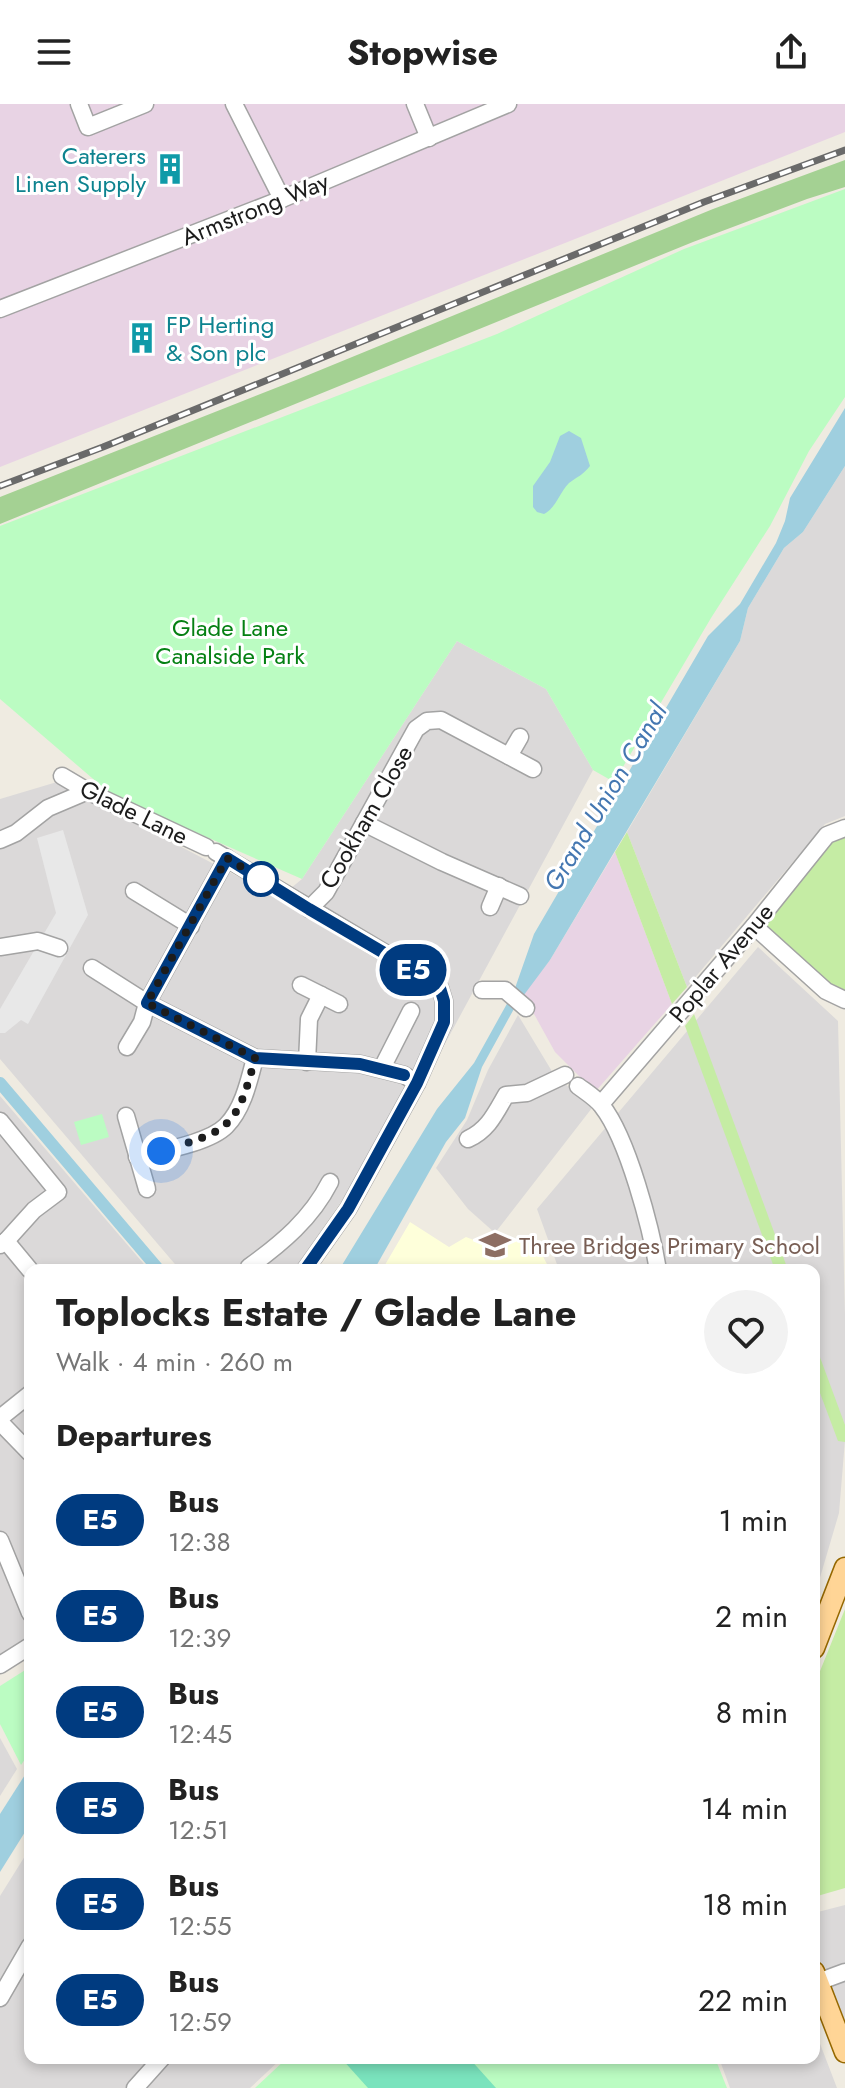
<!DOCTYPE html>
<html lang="en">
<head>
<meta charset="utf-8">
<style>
  body { margin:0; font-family:Jost,sans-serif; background:#f2f2f2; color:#222; height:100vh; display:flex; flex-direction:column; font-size:30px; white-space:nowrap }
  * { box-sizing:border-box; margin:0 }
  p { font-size:26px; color:#767676 }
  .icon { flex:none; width:44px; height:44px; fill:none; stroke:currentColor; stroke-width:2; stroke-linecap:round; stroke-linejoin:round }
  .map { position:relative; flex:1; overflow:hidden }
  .sheet { position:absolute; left:24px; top:1160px; width:796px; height:800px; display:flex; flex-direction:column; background:#fff; border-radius:16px; box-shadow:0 4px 12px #0003 }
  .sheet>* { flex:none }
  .badge { padding:0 16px; border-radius:26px; font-size:28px; line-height:52px }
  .you { position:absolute; width:40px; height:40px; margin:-20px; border:6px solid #fff; border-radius:50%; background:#1a73e8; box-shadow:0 0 0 12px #1a73e833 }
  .map>.badge { position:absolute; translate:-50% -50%; box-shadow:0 0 0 4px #fff }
  h2 { padding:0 32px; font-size:30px; line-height:72px }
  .round { display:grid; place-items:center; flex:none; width:84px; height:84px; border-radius:42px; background:#f2f2f2 }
  .head { display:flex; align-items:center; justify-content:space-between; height:136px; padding:0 32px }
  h1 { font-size:38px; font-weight:700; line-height:60px }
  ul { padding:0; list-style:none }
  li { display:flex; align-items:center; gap:24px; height:96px; padding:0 32px }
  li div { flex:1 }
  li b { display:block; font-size:30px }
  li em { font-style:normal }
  li .badge { min-width:88px; font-weight:700; text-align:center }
  header { display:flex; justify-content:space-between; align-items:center; height:104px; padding:0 32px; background:#fff; font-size:36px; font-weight:700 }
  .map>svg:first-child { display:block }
</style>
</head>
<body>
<header><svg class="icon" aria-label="menu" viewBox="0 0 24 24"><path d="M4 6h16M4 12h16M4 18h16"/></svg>Stopwise<svg class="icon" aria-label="share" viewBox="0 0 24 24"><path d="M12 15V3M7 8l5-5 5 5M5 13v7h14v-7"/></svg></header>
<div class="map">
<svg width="845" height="1984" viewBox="0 0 845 1984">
  <rect width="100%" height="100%" fill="#efebe1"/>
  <g fill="#dbd9d9">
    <polygon points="845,362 845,712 825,720 687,883 627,728 740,537 748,504 784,444 803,428"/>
    <polygon points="457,537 546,585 593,666 427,973 294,1166 180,1166 0,955 0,695 57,678 279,794 302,775"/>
    <polygon points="758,843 838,917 845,1211 845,1336 839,1409 814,1494 814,1166 559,1166 537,1105"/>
    <polygon points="518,911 553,969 592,1004 495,1129 468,1105 436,1064 467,1016 488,966"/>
    <polygon points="0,992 149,1166 30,1166 30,1536 0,1552"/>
    <polygon points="0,1634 17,1665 0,1692"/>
    <polygon points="30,1744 30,1954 282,1954 250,1984 0,1984 0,1792"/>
    <polygon points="845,1801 845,1920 821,1880 814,1859 814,1809"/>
    <polygon points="814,1924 837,1984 730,1984 719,1954 814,1954"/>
  </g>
  <g fill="#e8d3e4">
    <polygon points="0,0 845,0 845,28 0,363"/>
    <polygon points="615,748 672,900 595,988 555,948 523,890 550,856"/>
  </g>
  <polygon fill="#feffda" points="410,1118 449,1143 466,1133 484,1140 533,1133 550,1166 382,1166"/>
  <g fill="#c5eca4">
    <polygon points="845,724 845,896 754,822 827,731"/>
    <polygon points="627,728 687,883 672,900 615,748"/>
    <polygon points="694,910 788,1166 775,1166 685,922"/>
    <polygon points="814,1237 845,1321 845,1338 838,1337 814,1273"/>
    <polygon points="845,1505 845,1784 814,1793 814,1582"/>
  </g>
  <polygon fill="#a4d193" points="845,56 845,83 807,95 693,138 0,420 0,393 296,276 713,105"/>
  <g fill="#bbfcc2">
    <polygon points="845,85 845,293 809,347 770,422 711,514 614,678 593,666 546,585 457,537 302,775 113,692 0,595 0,422 497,230 684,145"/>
    <polygon points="102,1010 109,1033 81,1041 74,1018"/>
    <polygon points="30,1563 30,1648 21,1661 0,1620 0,1582"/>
    <polygon points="287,1954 715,1954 727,1984 255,1984"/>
  </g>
  <polygon fill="#7ae3bd" points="341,1954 469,1954 496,1984 368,1984"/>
  <polygon fill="#e8e8e8" points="63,726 88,811 28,920 21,916 5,929 0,929 0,905 56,809 37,734"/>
  <g fill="#9fcfdf">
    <polygon points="845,304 845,362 803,428 784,444 748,504 740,537 550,856 515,903 482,963 465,1014 446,1038 374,1166 339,1166 437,1005 474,959 514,887 534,830 708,532 740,500 776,439 785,417 790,394"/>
    <path d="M569 327 581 334 590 362C583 371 577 373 569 379 559 389 557 403 544 410L537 408 533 403V382L550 358 560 332Z"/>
    <polygon points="30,1663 30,1720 0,1768 0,1710"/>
  </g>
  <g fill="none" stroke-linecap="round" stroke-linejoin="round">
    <polyline stroke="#9fcfdf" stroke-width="12" points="0,979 159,1166"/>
    <defs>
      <g id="minor">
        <polyline points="79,0 88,23 145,0"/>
        <polyline points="234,0 282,95"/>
        <polyline points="415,0 429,34"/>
        <polyline points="0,205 277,97 508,0"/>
        <polyline points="509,652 520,633"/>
        <polyline points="62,672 89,688 206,743"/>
        <polyline points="364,719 442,758 520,792"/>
        <polyline points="0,736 16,729 48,704 81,690 84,686"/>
        <polyline points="216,748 432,877 440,884 444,897 444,918 417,979 348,1105 305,1166"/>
        <polyline points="134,787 191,822"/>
        <polyline points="490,803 499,782"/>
        <polyline points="309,805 326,788 416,625 427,617 441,616 533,665"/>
        <polyline points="754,822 826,887 845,896"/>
        <polyline points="0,843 38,837 59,844"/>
        <polyline points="92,864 147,899 255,954 360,960 404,971 417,979"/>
        <polyline points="301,881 339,900"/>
        <polyline points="482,886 505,886 526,904"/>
        <polyline points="127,943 142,918 147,899 227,754"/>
        <polyline points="307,958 309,915 321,891"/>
        <polyline points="382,964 411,907"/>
        <path d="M578 982C586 988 596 994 602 1002 628 1035 651 1124 658 1166"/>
        <polyline points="601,1000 754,822 827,731 845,724"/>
        <polyline points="126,1012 147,1085"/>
        <polyline points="0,1017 58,1088 34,1106 6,1137"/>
        <path d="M468 1035C488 1026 495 1010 506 991L527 989 565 971"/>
        <path d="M137 1053C161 1047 209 1039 226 1022 243 1005 249 977 255 954"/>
        <polyline points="0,1141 6,1137 30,1166"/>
        <path d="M249 1163C282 1139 311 1115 330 1078"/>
        <polyline points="0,1314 30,1290"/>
        <polyline points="0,1318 30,1349"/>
        <polyline points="0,1436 30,1509"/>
        <polyline points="0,1561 30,1542"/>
        <polyline points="818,1878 845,1868"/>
        <polyline points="0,1894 30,1842"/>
        <polyline points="135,1984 162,1954"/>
      </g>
      <g id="major">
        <polyline points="814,1544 845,1464"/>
        <polyline points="814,1868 845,1948"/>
      </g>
    </defs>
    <use href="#minor" stroke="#a3a3a3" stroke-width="19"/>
    <use href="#major" stroke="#956800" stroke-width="23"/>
    <use href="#minor" stroke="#fff" stroke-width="16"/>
    <use href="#major" stroke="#ffd596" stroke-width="20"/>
    <defs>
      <polyline id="rail" points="0,382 103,343 704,98 845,46"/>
    </defs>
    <use href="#rail" stroke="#6a6a6a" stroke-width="7"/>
    <use href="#rail" stroke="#fff" stroke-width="4" stroke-dasharray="12" stroke-linecap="butt"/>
  </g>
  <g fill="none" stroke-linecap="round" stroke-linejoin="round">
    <defs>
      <polyline id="line" points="305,1166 348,1105 417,979 444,918 444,897 440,884 432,877 309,805 227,754 147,899 255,954 360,960 404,971"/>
    </defs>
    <use href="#line" stroke="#fff" stroke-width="18"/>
    <use href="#line" stroke="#003b80" stroke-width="12"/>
    <path stroke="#1c1c1c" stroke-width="8" stroke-dasharray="0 14.4" d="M161 1047C229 1027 237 1024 255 954L147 899 227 754 261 775"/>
  </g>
  <defs>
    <symbol id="building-bare" viewBox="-9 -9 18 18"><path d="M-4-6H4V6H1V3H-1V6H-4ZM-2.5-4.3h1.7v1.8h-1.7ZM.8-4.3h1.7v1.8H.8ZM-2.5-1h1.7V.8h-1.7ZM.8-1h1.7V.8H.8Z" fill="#0f9aa8" stroke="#fff" stroke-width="2.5" paint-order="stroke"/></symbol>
    <symbol id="school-bare" viewBox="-9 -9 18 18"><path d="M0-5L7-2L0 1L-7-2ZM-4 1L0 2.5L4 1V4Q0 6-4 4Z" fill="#8d6e63" stroke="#fff" stroke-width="2.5" paint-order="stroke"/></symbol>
  </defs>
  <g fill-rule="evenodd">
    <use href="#building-bare" x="148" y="43" width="44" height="44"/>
    <use href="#building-bare" x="120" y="212" width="44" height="44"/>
    <use href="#school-bare" x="473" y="1119" width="44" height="44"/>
  </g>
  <circle fill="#fff" stroke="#003b80" stroke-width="4" cx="261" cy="775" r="16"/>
  <g text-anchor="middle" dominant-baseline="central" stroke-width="6" stroke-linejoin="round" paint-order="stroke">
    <g font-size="24" fill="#0d838f" stroke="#fff" text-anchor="end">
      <text x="146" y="51">Caterers<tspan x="146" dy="28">Linen Supply</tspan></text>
      <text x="166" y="220" text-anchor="start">FP Herting<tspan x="166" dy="28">&amp; Son plc</tspan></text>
    </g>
    <g font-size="24" fill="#1c1c1c" stroke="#fff">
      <text transform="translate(255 105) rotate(-22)">Armstrong Way</text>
      <text transform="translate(134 708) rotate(26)">Glade Lane</text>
      <text transform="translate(366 713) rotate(-60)">Cookham Close</text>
      <text transform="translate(721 859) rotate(-50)">Poplar Avenue</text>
    </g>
    <g font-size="24" fill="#058013" stroke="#fff">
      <text x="230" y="523">Glade Lane<tspan x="230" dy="28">Canalside Park</tspan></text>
    </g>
    <g font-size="24" fill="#785e54" stroke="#fff" text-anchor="start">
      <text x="519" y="1141">Three Bridges Primary School</text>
    </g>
    <g font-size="26" font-style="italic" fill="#4477b1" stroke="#fff">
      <text transform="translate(605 693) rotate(-59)">Grand Union Canal</text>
    </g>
  </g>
</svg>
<div class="you" style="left:161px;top:1047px"></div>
<b class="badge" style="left:413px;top:866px;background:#003b80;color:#fff">E5</b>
<section class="sheet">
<div class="head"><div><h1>Toplocks Estate / Glade Lane</h1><p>Walk · 4 min · 260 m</p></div><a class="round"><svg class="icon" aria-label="heart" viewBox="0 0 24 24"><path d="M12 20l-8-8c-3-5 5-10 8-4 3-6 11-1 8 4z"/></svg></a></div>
<h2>Departures</h2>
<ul>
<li><span class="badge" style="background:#003b80;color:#fff">E5</span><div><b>Bus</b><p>12:38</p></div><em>1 min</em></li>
<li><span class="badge" style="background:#003b80;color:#fff">E5</span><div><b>Bus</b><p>12:39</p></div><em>2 min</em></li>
<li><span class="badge" style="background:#003b80;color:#fff">E5</span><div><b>Bus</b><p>12:45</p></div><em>8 min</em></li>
<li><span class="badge" style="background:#003b80;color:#fff">E5</span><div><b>Bus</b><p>12:51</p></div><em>14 min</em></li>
<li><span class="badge" style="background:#003b80;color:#fff">E5</span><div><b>Bus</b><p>12:55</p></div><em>18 min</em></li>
<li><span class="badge" style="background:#003b80;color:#fff">E5</span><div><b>Bus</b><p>12:59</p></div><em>22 min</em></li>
</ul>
</section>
</div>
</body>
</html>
